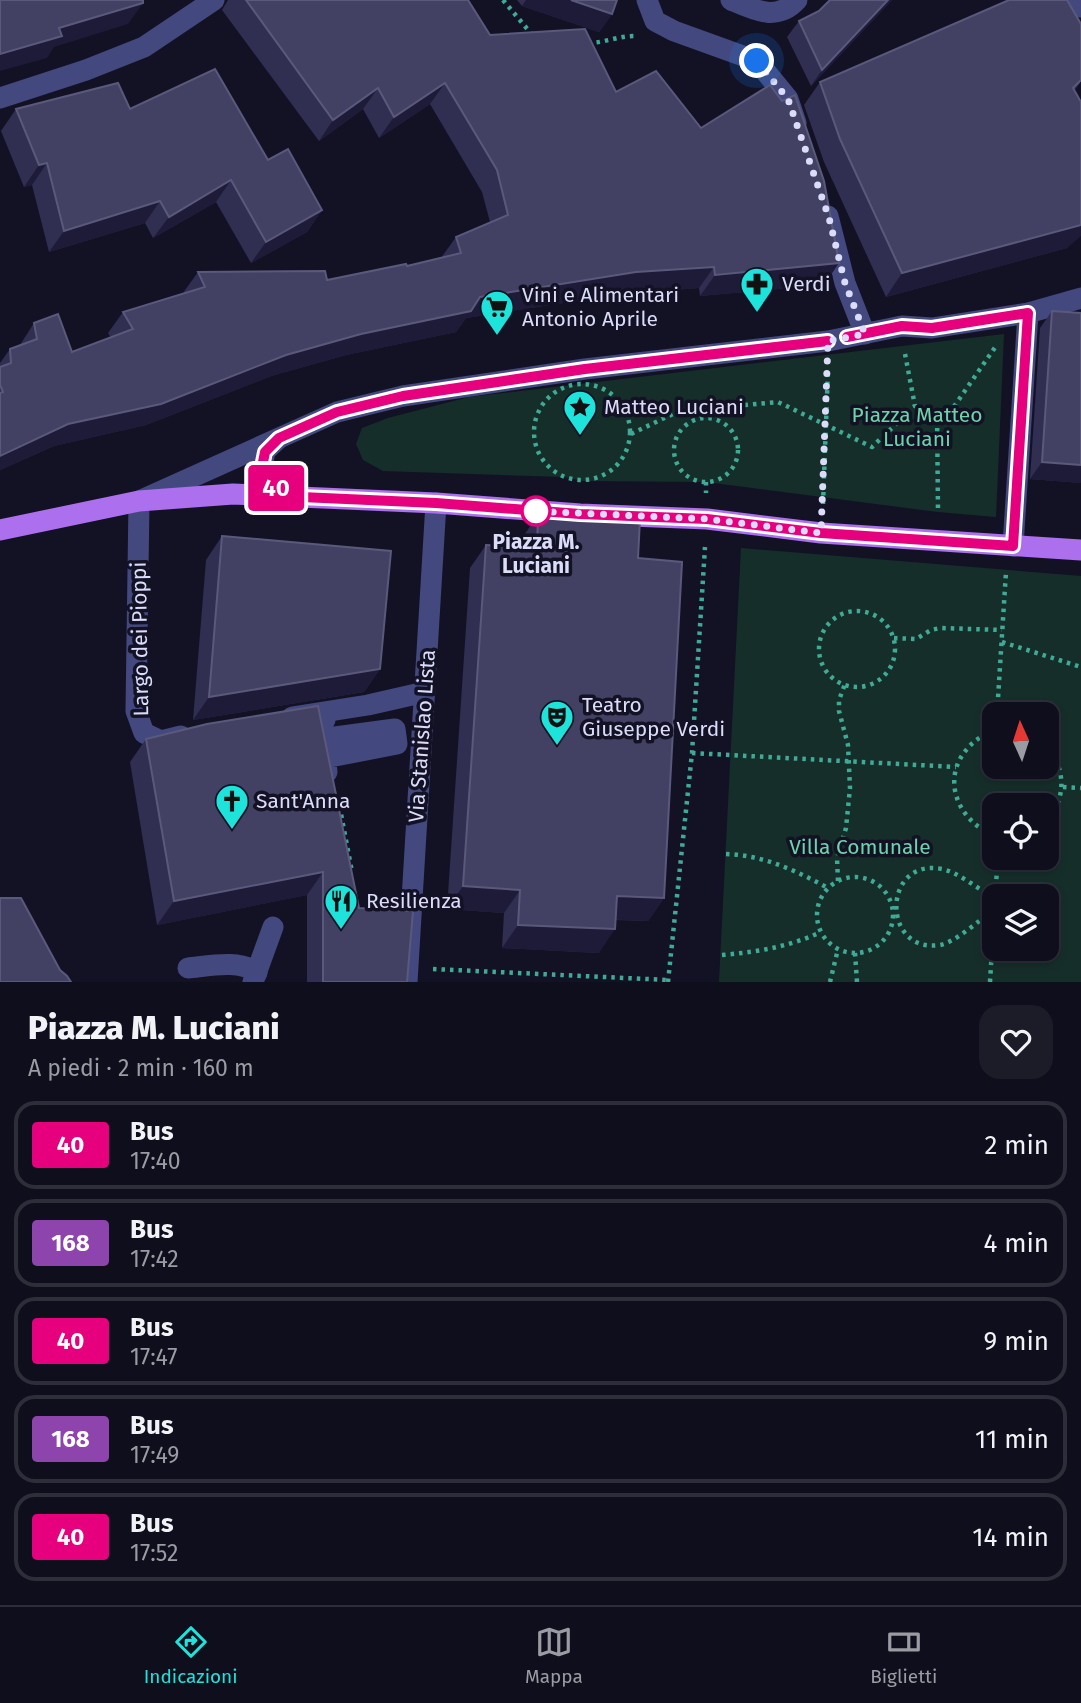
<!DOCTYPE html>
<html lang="it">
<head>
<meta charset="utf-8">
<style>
  body { margin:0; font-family:"Fira Sans",sans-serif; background:#1c1c29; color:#f1f3f6; height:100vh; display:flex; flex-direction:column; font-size:26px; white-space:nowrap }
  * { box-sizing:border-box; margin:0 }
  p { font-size:23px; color:#9b9ca3 }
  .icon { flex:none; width:38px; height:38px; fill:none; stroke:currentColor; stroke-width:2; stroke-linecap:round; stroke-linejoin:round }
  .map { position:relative; height:982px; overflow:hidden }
  .side { display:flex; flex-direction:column; background:#0e0e1c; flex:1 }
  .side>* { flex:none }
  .badge { padding:0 14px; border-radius:5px; font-size:24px; line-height:46px }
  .needle { width:46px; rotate:357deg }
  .tools { position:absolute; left:982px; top:702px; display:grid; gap:14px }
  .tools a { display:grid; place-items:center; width:77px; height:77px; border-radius:14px; background:#0e0e1c; box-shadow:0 4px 10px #0003,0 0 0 2px #2e2e3b; font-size:35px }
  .you { position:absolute; width:35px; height:35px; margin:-18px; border:5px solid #fff; border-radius:50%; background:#1a73e8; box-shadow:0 0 0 10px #1a73e833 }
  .map>.badge { position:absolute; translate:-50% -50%; box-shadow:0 0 0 4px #fff }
  .round { display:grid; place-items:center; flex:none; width:74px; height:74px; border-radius:21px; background:#1c1c29 }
  .overview { display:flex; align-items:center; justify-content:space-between; height:119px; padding:0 28px }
  h1 { font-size:33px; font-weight:800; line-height:52px }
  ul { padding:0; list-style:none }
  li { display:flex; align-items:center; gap:21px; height:88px; margin:0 14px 10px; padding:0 14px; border:4px solid #2e2e3b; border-radius:21px }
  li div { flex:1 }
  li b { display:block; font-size:26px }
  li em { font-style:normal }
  li .badge { min-width:77px; font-weight:700; text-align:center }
  .tab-bar { display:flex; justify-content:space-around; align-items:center; height:98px; border-top:2px solid #2e2e3b; background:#0e0e1c; font-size:19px; color:#9b9ca3 }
  .tab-bar a { display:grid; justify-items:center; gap:4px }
  .tab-bar .current { color:#1ee3da }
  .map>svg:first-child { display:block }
</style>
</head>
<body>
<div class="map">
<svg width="1081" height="982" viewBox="0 0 1081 982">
  <rect width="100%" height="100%" fill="#131225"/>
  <g fill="#162e2a" fill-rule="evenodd">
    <polygon points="1004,334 996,517 938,512 706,482 583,481 564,477 383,471 363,460 356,444 362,428 388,418 469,397"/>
    <path d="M741 548 1081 576V982H719ZM994 714H1046V766H994ZM994 805H1046V858H994ZM994 896H1046V948H994Z"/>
  </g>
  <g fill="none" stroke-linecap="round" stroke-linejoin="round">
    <g stroke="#3faa95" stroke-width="4.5" stroke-dasharray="3.5 5" stroke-linecap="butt">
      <polyline points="503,0 534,37"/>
      <path d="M588 43C604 43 618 36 634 36"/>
      <polyline points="905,354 915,406 937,411 953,408 996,346"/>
      <circle cx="582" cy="432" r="48"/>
      <polyline points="937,411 938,512"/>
      <circle cx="706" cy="450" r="32"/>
      <polyline points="631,434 679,411 778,402 872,447 915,406"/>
      <polyline points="706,482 706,493"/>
      <polyline points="823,504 828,370"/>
      <circle cx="857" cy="649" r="38"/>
      <polyline points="894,638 916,639 931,630 940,628 1002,630"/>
      <polyline points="1002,642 1081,667"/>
      <polyline points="997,714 1006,572"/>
      <path d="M994 729C984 735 974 740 967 749 940 780 959 822 994 835"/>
      <path d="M1046 745C1066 768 1067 799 1046 821"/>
      <polyline points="692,753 956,767"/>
      <polyline points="1063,787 1081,788"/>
      <polyline points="338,798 352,872"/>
      <path d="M726 854C763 855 797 871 828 888"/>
      <circle cx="855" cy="915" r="38"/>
      <polyline points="838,881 837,858 846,828 850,788 848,745 839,711 839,700 845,684"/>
      <polyline points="995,896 998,858"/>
      <path d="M994 897C977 889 960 873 942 869 882 857 881 954 940 945 956 942 979 920 994 910"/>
      <polyline points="855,953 857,982"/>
      <path d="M722 955C757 952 788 947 821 932"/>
      <polyline points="433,969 668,980"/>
      <polyline points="668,982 692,753 705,547"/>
      <polyline points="830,982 838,949"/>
      <polyline points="990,982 994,915"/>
    </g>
    <g stroke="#43497e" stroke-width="21">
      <polyline points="647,0 655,21 674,31 757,61 788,99 796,123"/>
      <path d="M731 0C754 10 777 22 797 0"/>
      <polyline points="1077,0 1081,7"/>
      <polyline points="0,98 86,70 144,47 214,0"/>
      <polyline points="828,216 845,283 865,334"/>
      <polyline points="278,439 265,451 261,472 271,485 296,495"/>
      <polyline points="1013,546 1028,313"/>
      <polyline points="292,717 368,705 425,692"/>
      <polyline points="325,720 319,721 320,739 395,729 397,744 330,757 326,764 327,772"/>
      <polyline points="181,736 161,741 144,733 136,711 139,501 337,412 403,396 585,369 828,341 902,326 932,328 1028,313 1081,298"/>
      <path d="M188 968C209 966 240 959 257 973"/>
      <polyline points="253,982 273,927"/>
      <polyline points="407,982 436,503"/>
    </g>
    <polyline stroke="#ac6fed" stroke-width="21" points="0,530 139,501 233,494 436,503 580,514 707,519 821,533 1081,550"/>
  </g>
  <g fill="#302e51">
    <polygon points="228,0 468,0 490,35 616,92 824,285 700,296 699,288 621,294 466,318 456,332 346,355 271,376 146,425 54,446 0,470 0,363 10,349 20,345 34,323 72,352 111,338 108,333 123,312 183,293 198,272 327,280 407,266 441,258 456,237 490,222 482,192 430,104 379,138 363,109 319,141 222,10"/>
    <polygon points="517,0 617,0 612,14 599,32 522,6"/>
    <polygon points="892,0 811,86 787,37 799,21"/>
    <polygon points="1081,81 1075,90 1067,248 886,297 824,162 804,105 820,82"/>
    <polygon points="16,109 130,109 268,160 322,210 307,232 251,263 216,202 153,238 145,223 49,252 32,185 24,187 1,131"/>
    <polygon points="1052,311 1081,313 1081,483 1030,479 1040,328"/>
    <polygon points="538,515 638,558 664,898 648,921 616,920 599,953 502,948 504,913 447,909 470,568 486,545 522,546 522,538"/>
    <polygon points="222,536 380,669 364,692 193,720 206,560"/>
    <polygon points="207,724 359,908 407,982 307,982 307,895 157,925 130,762 146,739"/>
  </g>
  <g fill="#1d1b38">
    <polygon points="526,0 571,0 612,14 599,32 522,6"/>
    <polygon points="888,0 892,0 811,86 822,70"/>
    <polygon points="143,3 128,24 54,47 47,58 0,71 0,54 59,28"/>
    <polygon points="445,83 430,104 379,138 394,117"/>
    <polygon points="378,88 363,109 319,141 333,120"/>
    <polygon points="47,163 32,185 24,187 39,165"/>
    <polygon points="231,180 216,202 153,238 169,217"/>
    <polygon points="160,201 145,223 49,252 64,231"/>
    <polygon points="322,210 307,232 251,263 266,242"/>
    <polygon points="1081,225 1081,236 1067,248 886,297 902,273"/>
    <polygon points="839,263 824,285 700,296 715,275"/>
    <polygon points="714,267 699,288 621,294 466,318 456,332 346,355 271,376 146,425 54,446 0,470 0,456 68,424 286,355 480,297 636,272"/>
    <polygon points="1042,462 1081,465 1081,483 1030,479"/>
    <polygon points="380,669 364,692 193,720 209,697"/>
    <polygon points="323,872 307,895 157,925 174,901"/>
    <polygon points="463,886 520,890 504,913 447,909"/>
    <polygon points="617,896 664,898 648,921 601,919"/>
    <polygon points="518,925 615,929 599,953 502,948"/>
  </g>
  <g fill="#424163" stroke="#5a597b" stroke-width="2">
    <polygon points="0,0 143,0 143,3 59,28 62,36 0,54"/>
    <polygon points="246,0 468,0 490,35 585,29 616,92 656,71 701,128 770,85 782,101 795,95 824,181 839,263 715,275 714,267 636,272 480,297 471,311 361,334 286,355 161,404 68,424 0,456 0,393 3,392 0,385 0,367 11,363 10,349 37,339 34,323 58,314 72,352 133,329 123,312 205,287 198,272 325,271 327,280 406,264 407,266 461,253 456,237 508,215 497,170 445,83 394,117 378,88 333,120"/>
    <polygon points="571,0 617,0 612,14"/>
    <polygon points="830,0 888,0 822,70 799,21 819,11"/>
    <polygon points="1009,0 1067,0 1081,24 1081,80 1073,88 1081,102 1081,225 902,273 840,139 820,82"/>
    <polygon points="215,69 268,160 288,149 322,210 266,242 231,180 169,217 160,201 64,231 47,163 39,165 16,109 118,83 130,109"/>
    <polygon points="1052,311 1081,313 1081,465 1042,462"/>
    <polygon points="538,515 640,519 638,558 682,562 664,898 617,896 615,929 518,925 520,890 463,886 486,545 537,547"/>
    <polygon points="222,536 391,551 380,669 209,697"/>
    <polygon points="318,706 359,908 413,911 407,982 323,982 323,872 174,901 146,739 207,724"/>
    <polygon points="0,898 21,898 60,970 67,976 71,982 0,982"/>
  </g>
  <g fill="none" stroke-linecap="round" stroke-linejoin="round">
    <defs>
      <polyline id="line" points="828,341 585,369 403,396 337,412 279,438 265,452 261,472 271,485 301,497 436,503 580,514 707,519 821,533 1013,546 1028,313 932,328 902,326 847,337"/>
    </defs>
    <use href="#line" stroke="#fff" stroke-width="16"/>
    <use href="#line" stroke="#e6007e" stroke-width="10"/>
    <polyline stroke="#dbdcfa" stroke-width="7" stroke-dasharray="0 12.6" points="536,511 532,511 707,519 821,533 828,341 865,334 845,283 829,218 788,99 757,61"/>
  </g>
  <defs>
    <symbol id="pharmacy-pin" viewBox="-11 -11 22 30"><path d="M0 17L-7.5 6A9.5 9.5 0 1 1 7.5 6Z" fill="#1ee3da" stroke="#131225"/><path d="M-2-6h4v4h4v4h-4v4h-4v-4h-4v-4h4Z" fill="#111"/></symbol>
    <symbol id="supermarket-pin" viewBox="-11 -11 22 30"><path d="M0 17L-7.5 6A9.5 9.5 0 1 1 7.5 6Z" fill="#1ee3da" stroke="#131225"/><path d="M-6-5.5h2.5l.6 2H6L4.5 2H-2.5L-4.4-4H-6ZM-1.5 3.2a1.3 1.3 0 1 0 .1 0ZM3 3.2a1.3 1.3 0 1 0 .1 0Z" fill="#111"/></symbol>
    <symbol id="sight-pin" viewBox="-11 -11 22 30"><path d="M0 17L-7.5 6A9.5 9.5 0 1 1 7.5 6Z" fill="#1ee3da" stroke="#131225"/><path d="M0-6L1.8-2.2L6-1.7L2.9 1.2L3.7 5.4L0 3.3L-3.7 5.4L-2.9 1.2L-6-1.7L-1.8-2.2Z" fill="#111"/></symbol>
    <symbol id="theatre-pin" viewBox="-11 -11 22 30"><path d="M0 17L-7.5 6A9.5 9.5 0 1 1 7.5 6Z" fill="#1ee3da" stroke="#131225"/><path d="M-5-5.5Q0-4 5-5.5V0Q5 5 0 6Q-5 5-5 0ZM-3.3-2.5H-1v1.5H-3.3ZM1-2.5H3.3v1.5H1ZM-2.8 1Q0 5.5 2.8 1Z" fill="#111"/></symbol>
    <symbol id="church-pin" viewBox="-11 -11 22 30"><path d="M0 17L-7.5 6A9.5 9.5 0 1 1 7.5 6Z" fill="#1ee3da" stroke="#131225"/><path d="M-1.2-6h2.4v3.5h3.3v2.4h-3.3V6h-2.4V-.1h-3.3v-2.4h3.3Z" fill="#111"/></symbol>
    <symbol id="restaurant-pin" viewBox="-11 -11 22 30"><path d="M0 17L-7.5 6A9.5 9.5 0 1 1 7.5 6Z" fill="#1ee3da" stroke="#131225"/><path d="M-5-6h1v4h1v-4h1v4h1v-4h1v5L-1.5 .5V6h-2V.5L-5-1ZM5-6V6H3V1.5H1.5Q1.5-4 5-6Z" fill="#111"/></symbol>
  </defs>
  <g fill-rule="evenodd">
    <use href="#pharmacy-pin" x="738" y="265" width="38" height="52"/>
    <use href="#supermarket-pin" x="478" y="288" width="38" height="52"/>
    <use href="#sight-pin" x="561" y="388" width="38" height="52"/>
    <use href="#theatre-pin" x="538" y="698" width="38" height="52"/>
    <use href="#church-pin" x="213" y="782" width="38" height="52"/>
    <use href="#restaurant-pin" x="322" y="882" width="38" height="52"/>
  </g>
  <circle fill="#fff" stroke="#e6007e" stroke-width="3.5" cx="536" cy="511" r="14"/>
  <g text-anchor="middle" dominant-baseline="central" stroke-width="7" stroke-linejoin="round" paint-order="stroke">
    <g font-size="21" fill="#dbdcfa" stroke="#131225" text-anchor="start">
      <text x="782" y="284">Verdi</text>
      <text x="522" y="295">Vini e Alimentari<tspan x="522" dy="24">Antonio Aprile</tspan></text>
      <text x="604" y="407">Matteo Luciani</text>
      <text x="582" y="705">Teatro<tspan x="582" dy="24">Giuseppe Verdi</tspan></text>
      <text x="256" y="801">Sant'Anna</text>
      <text x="366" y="901">Resilienza</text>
    </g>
    <g font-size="21" fill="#6fd2ab" stroke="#131225">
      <text x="917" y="415">Piazza Matteo<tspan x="917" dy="24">Luciani</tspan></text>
      <text x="860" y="847">Villa Comunale</text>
    </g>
    <g font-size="21" font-weight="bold" fill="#dbdcfa" stroke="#131225">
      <text x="536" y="542">Piazza M.<tspan x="536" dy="24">Luciani</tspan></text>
    </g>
    <g font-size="21" fill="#dbdcfa" stroke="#131225">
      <text transform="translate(140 639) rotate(-91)">Largo dei Pioppi</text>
      <text transform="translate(422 736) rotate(-86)">Via Stanislao Lista</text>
    </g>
  </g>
</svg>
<div class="tools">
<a><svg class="needle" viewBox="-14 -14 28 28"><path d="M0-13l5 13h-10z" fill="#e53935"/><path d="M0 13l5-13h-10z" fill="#9b9ca3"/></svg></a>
<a><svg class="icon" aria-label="locate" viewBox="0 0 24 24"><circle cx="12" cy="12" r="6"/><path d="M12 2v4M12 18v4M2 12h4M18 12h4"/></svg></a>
<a><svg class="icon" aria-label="layers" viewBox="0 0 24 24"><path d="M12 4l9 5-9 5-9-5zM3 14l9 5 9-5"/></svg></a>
</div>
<div class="you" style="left:757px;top:61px"></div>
<b class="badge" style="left:276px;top:488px;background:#e6007e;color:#fff">40</b>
</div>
<section class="side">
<div class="overview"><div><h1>Piazza M. Luciani</h1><p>A piedi · 2 min · 160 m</p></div><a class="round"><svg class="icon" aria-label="heart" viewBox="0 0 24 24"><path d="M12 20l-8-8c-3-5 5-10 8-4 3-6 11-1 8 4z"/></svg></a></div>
<ul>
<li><span class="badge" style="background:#e6007e;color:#fff">40</span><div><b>Bus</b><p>17:40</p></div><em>2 min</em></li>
<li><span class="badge" style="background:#8e44ad;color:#fff">168</span><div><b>Bus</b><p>17:42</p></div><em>4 min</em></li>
<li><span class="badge" style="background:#e6007e;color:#fff">40</span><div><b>Bus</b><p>17:47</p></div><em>9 min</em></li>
<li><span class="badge" style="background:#8e44ad;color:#fff">168</span><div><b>Bus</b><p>17:49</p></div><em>11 min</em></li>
<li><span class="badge" style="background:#e6007e;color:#fff">40</span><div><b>Bus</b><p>17:52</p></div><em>14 min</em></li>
</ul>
</section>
<nav class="tab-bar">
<a class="current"><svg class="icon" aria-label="directions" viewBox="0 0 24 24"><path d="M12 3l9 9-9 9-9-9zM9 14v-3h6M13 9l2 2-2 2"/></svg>Indicazioni</a>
<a><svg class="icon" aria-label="map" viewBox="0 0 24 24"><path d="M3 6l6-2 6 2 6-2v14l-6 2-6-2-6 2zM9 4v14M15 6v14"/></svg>Mappa</a>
<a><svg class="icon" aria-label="tickets" viewBox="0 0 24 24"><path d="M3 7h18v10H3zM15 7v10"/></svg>Biglietti</a>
</nav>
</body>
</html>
